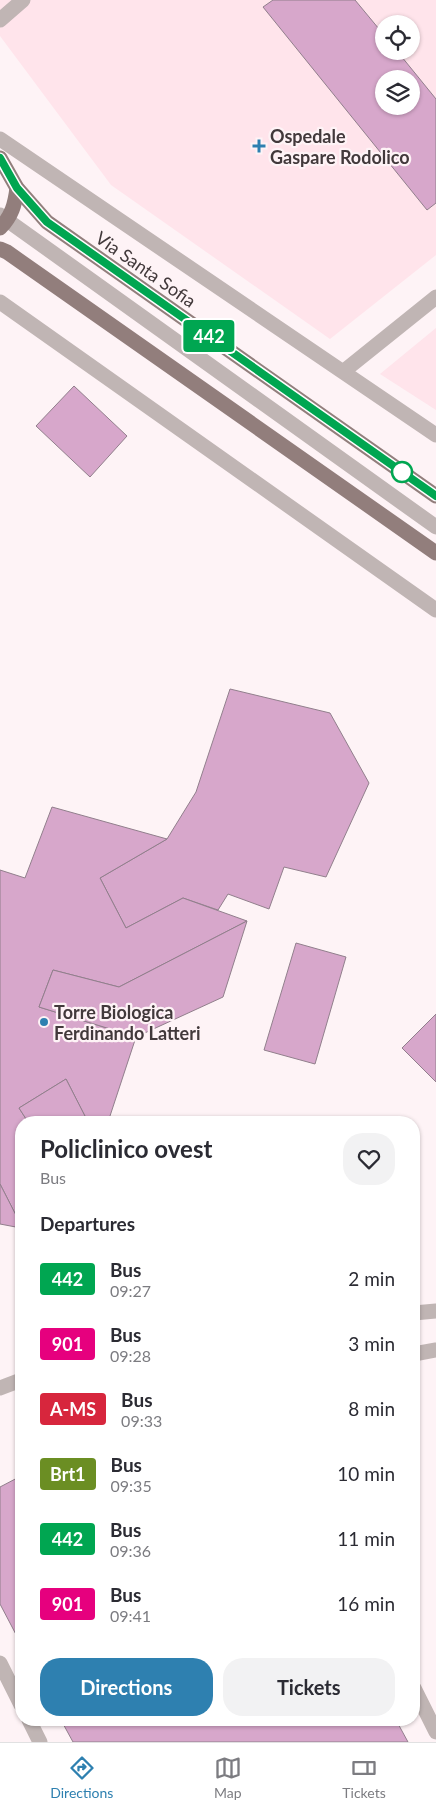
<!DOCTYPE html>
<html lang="en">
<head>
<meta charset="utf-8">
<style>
  body { margin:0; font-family:Lato,sans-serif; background:#f2f2f3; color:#2b2b33; height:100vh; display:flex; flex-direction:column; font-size:19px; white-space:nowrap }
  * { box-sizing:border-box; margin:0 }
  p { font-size:16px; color:#7c7c81 }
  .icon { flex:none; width:28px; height:28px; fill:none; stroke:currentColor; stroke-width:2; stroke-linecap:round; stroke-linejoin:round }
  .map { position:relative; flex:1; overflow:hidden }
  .panel { position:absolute; left:15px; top:1116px; width:405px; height:610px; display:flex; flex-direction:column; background:#fff; border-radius:20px; box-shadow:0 1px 4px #0004 }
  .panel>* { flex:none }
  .badge { padding:0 10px; border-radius:4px; font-size:18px; line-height:32px }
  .fabs { position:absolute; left:375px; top:15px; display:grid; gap:10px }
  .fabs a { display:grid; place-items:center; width:45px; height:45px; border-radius:50%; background:#fff; box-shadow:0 1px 4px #0004; font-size:25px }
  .map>.badge { position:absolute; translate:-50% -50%; box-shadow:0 0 0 2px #fff }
  h2 { padding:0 25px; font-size:19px; line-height:45px }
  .round { display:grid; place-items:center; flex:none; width:52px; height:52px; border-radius:20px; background:#f2f2f3 }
  .headline { display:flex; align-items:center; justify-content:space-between; height:85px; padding:0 25px }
  h1 { font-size:24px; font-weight:700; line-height:38px }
  .cta { display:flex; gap:10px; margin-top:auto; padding:10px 25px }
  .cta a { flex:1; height:58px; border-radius:20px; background:#2e80b0; color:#fff; font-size:20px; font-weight:700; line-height:58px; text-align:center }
  .cta a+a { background:#f2f2f3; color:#2b2b33 }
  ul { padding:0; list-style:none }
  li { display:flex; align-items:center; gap:15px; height:65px; padding:0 25px }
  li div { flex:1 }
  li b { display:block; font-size:19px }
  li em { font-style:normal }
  li .badge { min-width:55px; font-weight:700; text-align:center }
  .menu { display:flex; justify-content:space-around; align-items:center; height:70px; border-top:1px solid #e1e1e2; background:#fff; font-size:14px; color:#7c7c81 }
  .menu a { display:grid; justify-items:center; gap:2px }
  .menu .current { color:#2e80b0 }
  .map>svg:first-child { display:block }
</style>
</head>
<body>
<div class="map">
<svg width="436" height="1742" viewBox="0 0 436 1742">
  <rect width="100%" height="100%" fill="#fef3f6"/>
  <g fill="#ffe4eb" fill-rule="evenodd">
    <path d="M0 0H436V255L330 339 111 185 0 36ZM384 24H411V51H384ZM384 79H411V106H384Z"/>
    <polygon points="436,328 436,410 380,374"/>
  </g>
  <g fill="#d7a7cb" stroke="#917f8c" fill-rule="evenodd">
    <path d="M273 0H355L384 35V51H397L436 99V203L427 210 263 7ZM384 79H411V106H384Z"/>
    <polygon points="74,386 127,436 90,477 36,426"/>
    <polygon points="230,689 330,713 369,783 326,877 284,867 269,909 228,894 218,910 183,898 126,928 100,878 167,839 196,792"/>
    <polygon points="52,807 167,839 100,878 126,928 183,898 247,921 119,987 53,970 39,1007 136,1037 108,1122 88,1122 66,1079 19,1108 28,1122 21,1122 21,1225 0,1184 0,870 25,878"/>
    <polygon points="247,921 223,997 136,1037 39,1007 53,970 119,987"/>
    <polygon points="296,943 346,957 315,1064 264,1050"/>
    <polygon points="436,1014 436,1082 402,1048"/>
    <polygon points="66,1079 88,1122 28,1122 19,1108"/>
    <polygon points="0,1184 21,1225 21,1228 0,1224"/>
    <polygon points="21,1463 21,1644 0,1604 0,1487 21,1476 16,1466"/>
    <polygon points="61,1720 396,1720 408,1742 73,1742"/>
  </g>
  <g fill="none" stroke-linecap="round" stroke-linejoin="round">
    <g stroke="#c0b5b4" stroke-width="15">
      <polyline points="0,20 23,0"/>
      <polyline points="0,139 436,435"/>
      <polyline points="0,215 436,527"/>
      <polyline points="0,302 436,610"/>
      <polyline points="344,371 436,297"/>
      <polyline points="414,1313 436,1311"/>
      <polyline points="414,1354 436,1350"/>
      <polyline points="0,1388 21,1380"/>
      <polyline points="0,1663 21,1705"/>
      <polyline points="414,1688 436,1732"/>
      <polyline points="29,1720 40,1742"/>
    </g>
    <g stroke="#927e7c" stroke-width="15">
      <polyline points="0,158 17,188 47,222 436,496"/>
      <path d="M0 228C12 216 15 204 17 188"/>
      <polyline points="0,249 7,252 436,553"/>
    </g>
  </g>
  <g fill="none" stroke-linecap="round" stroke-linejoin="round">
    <defs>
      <polyline id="line" points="0,158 17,188 47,222 436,496"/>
    </defs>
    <use href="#line" stroke="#fff" stroke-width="11"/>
    <use href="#line" stroke="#00a651" stroke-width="8"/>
  </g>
  <g fill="#2e80b0" stroke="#fef3f6" stroke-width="2">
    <path d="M256.5 138.5h5v5h5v5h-5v5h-5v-5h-5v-5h5z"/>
    <circle cx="44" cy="1022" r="5"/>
  </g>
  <circle fill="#fff" stroke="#00a651" stroke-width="2.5" cx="402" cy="472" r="10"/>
  <g text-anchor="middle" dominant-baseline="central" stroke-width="4.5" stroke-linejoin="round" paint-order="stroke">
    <g font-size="18" font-weight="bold" fill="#42393b" stroke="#fef3f6" text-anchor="start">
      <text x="270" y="136">Ospedale<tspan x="270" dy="21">Gaspare Rodolico</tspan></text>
      <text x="54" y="1012">Torre Biologica<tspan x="54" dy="21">Ferdinando Latteri</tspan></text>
    </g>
    <g font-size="18" fill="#42393b" stroke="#fef3f6">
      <text transform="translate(146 269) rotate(35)">Via Santa Sofia</text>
    </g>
  </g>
</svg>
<div class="fabs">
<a><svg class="icon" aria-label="locate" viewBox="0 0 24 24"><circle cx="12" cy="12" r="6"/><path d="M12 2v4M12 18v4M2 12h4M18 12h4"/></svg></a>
<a><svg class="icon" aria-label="layers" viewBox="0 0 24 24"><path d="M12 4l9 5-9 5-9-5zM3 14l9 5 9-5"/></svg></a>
</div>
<b class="badge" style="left:209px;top:336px;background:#00a651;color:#fff">442</b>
<section class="panel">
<div class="headline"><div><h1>Policlinico ovest</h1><p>Bus</p></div><a class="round"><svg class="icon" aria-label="heart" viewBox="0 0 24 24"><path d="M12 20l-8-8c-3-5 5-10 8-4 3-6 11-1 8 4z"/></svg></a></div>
<h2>Departures</h2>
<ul>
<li><span class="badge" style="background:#00a651;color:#fff">442</span><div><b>Bus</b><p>09:27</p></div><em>2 min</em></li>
<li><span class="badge" style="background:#e6007e;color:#fff">901</span><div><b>Bus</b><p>09:28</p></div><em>3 min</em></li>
<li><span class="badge" style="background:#d7263d;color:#fff">A-MS</span><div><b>Bus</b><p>09:33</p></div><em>8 min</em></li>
<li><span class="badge" style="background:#6b8e23;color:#fff">Brt1</span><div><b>Bus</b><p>09:35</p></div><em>10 min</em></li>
<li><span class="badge" style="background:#00a651;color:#fff">442</span><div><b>Bus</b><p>09:36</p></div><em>11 min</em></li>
<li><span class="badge" style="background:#e6007e;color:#fff">901</span><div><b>Bus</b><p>09:41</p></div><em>16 min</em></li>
</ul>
<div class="cta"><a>Directions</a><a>Tickets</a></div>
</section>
</div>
<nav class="menu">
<a class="current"><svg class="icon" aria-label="directions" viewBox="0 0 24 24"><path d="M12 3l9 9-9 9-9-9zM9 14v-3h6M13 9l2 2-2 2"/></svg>Directions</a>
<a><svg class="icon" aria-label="map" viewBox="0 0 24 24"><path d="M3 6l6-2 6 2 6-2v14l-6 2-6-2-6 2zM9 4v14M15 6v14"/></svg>Map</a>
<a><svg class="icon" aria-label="tickets" viewBox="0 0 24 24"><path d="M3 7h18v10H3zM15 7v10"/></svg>Tickets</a>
</nav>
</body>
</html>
